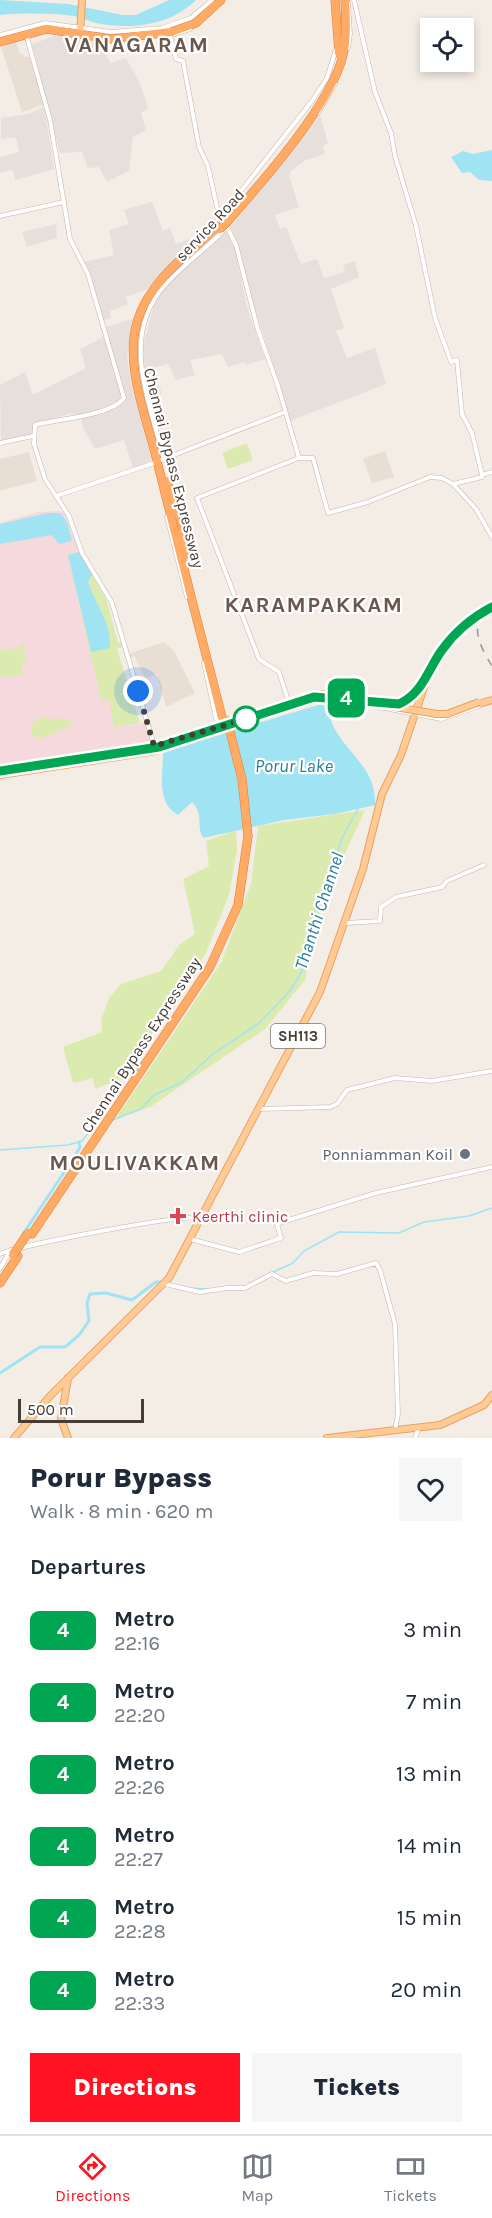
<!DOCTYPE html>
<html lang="en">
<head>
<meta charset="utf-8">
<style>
  body { margin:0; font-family:Karla,sans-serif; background:#f6f6f7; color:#1f2937; height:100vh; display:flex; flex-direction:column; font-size:22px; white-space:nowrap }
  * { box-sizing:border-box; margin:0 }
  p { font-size:20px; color:#747a83 }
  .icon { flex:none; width:33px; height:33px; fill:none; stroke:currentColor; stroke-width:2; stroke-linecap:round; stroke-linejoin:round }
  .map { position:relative; height:1438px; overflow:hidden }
  .panel { display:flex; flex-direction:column; background:#fff; flex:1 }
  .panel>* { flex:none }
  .badge { padding:0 12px; border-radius:9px; font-size:21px; line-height:39px }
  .controls { position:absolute; left:420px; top:18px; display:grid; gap:12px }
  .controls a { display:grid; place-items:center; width:54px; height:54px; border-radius:0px; background:#fff; box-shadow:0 3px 9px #0003; font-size:30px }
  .scale { position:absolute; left:18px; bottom:15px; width:126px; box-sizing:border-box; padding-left:6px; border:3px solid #473c35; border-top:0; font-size:16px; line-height:21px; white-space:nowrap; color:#473c35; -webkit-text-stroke:4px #fff; paint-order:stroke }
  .you { position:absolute; width:30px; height:30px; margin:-15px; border:4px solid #fff; border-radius:50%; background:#1a73e8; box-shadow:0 0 0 9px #1a73e833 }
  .map>.badge { position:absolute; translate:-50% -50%; box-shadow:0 0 0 3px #fff }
  h2 { padding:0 30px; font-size:22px; line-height:54px }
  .round { display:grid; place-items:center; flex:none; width:63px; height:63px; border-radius:0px; background:#f6f6f7 }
  .overview { display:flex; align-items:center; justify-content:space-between; height:102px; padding:0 30px }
  h1 { font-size:28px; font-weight:800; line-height:45px }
  .button { display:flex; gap:12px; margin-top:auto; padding:12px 30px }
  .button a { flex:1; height:69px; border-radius:0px; background:#ff1221; color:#fff; font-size:24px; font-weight:800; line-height:69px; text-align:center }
  .button a+a { background:#f6f6f7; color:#1f2937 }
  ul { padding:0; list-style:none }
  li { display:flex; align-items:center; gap:18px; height:72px; padding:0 30px }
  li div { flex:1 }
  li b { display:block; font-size:22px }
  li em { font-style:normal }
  li .badge { min-width:66px; font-weight:700; text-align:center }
  .dock { display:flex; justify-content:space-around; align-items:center; height:84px; border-top:2px solid #e0e1e3; background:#fff; font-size:16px; color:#747a83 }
  .dock a { display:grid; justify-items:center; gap:3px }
  .dock .current { color:#ff1221 }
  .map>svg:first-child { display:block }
</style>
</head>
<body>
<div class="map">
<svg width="492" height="1438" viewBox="0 0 492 1438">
  <rect width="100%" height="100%" fill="#f4ede6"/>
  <g fill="#e8ded4">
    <polygon points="16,42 20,54 23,54 24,57 29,56 45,104 22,112 1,47"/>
    <polygon points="385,451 394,477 372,483 363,459"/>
    <polygon points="29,452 37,481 0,491 0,459"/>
    <polygon points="164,642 174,651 195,693 166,707 157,674 145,678 134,656 129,658 128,654"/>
  </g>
  <g fill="#e6dfdb">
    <polygon points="60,34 102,44 110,63 126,58 140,84 148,108 141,113 146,130 133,137 129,171 107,182 99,167 88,168 82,152 60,153 32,44"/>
    <polygon points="44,107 54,169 15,180 13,170 0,173 0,157 19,152 16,137 1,139 1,118 28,114"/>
    <polygon points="320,115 328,143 323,146 325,154 306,160 291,171 289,176 299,207 275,215 280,229 286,227 301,264 317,259 324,278 345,272 343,265 355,261 359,277 331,289 344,328 336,331 347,358 375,348 386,384 290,421 230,228"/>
    <polygon points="152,202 163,231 170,228 176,244 199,236 146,290 126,297 128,304 110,311 111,318 104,320 84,262 114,255 109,230 129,224 124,210"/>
    <polygon points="56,224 57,238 27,247 22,232"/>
    <polygon points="227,230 235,248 247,307 265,359 246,365 244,362 228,367 222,354 190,360 195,375 176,380 168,364 152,368 162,394 151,398 144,366 143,345 155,302 166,286"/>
    <polygon points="132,319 127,357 132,388 152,461 133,468 124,440 95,449 83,428 81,415 69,414 34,424 32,434 1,443 0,385 25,372 33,395 86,368 80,349 108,335 106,327"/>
  </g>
  <polygon fill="#f5d9dc" points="59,511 64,512 80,552 68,555 101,700 109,699 114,727 145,723 151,744 0,767 0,523 39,512"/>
  <g fill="#dbeaae">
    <polygon points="247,443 253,460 228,469 222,453"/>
    <polygon points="79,552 107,601 118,643 122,642 123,647 117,649 140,723 114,727 109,700 101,700 68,555"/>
    <polygon points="24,644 25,651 20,652 25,653 27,661 21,662 23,675 0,678 0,650 19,648 19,645"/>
    <path d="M40 718 67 719 73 724 41 739 32 735C31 726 31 721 40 718Z"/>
    <polygon points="365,810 325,897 314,930 305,980 265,1029 150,1107 116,1118 221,963 251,884 258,826"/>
    <polygon points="236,830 237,850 229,895 205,955 122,1078 95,1089 93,1078 73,1083 63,1047 102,1032 101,1020 109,998 121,984 161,971 180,944 195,934 183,879 209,866 206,841"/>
  </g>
  <g fill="#a0e3f3">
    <path d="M0 0 68 4 123 15H136L169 0H196C170 26 130 30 96 23 89 21 82 18 74 16 49 13 25 13 0 15Z"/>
    <polygon points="492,150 492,181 479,180 470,172 462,173 451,157 463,151 473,154"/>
    <polygon points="48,513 60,513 67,522 72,541 59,544 52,535 0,544 0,524"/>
    <path d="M79 552 92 575 88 582C95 604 112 623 110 648L91 652 68 555Z"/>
    <path d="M328 702C327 745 378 760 375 805L335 814 284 820 203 838C196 825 204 814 192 802L178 815C156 803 163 775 163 752Z"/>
  </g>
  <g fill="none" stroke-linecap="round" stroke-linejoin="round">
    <g stroke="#a0e3f3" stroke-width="1.5">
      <polyline points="110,1121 141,1109 154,1095 182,1082 213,1054 259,1023 289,992 302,972 317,906 344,834 358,809"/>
      <polyline points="0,1150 68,1145 82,1141 96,1123"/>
      <polyline points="271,1273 293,1263 304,1251 339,1232 399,1233 424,1222 469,1216 492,1208"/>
      <polyline points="250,1283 264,1276"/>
      <polyline points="189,1288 208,1289"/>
    </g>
    <g stroke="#a0e3f3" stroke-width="3">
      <polyline points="23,1234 75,1156 80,1147 79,1142"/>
      <polyline points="0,1373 40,1347 65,1347 79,1335 89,1321 87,1303 90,1294 106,1293 132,1300 156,1282 162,1282"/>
    </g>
    <defs>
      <g id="minor">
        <polyline points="354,0 375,92 391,133 395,156 416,226 435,318 451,362 457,360 462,414 472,433 482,475"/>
        <polyline points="168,27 176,59 183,61 199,147 208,166 217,207 222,218"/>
        <path d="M26 34 50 120 70 239 88 274 124 398C111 416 57 419 35 425L34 444 45 479 69 516 82 553 112 603 154 745"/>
        <polyline points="174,34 190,29"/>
        <polyline points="0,35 45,23 111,32 162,28 191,18 212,0"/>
        <polyline points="348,48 350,34 348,3"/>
        <polyline points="318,113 335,84"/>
        <polyline points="0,216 64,202"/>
        <polyline points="215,224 312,101 327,78 336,50"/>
        <polyline points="226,225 236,245 258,330 278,386 299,458 313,458 328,513 368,502 430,477 442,478 453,484 476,509 492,537"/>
        <polyline points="0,443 33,436"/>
        <polyline points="161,460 285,412"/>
        <path d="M164 460C150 402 119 336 165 285 183 265 206 249 225 229"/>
        <polyline points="453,484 482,477 482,475 492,472"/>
        <polyline points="56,496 157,462"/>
        <polyline points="167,517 187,597"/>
        <polyline points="204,663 216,718 221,727"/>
        <polyline points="348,701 441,719 479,706"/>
        <polyline points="289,703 279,672 259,659 197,498 299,458"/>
        <polyline points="345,923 380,921 381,907 396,897 442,887 447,881 484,865"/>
        <polyline points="259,1109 330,1107 337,1104 347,1090 395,1078 432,1081 492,1071"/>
        <polyline points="190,1239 239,1252 281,1238 277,1224 279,1223 376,1193 492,1167"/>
        <path d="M0 1254C21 1245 186 1213 202 1218"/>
        <polyline points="0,1268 11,1250"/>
        <polyline points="165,1284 200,1292 227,1288 245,1288 272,1274 286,1281 313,1273 337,1274 376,1263 380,1270 395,1324 398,1414 395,1430"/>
        <polyline points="415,1438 419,1427"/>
      </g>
      <g id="major">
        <polyline points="80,34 82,0"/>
        <polyline points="478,704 492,700"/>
        <polyline points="0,769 154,746 323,694 383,705"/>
        <polyline points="0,775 156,751 315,700 331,698 346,700"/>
        <polyline points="14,1438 50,1396 169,1278 320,992 363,869 382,794 401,755 434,658 470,621 492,606"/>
        <polyline points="68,1438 61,1419 68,1378"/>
        <polyline points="327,1438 440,1425 484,1405 492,1395"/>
      </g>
      <g id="highway">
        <polyline points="335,0 339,53"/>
        <polyline points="0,42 47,29 112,39 171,32 196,23 221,0"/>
        <path d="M228 221C262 182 332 103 343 55 347 37 346 19 345 0"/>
        <path d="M219 225C189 253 149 281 137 322 124 368 148 420 158 465 179 550 201 636 223 721"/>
        <polyline points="167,482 182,524 186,554"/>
        <polyline points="32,1234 210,967 238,905 248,836"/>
        <polyline points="0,1283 18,1256"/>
      </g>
    </defs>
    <use href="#minor" stroke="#c3b5ac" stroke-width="5"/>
    <use href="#major" stroke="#e8a260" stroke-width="8"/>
    <use href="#highway" stroke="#e37b31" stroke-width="9"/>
    <use href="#minor" stroke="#fff" stroke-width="4"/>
    <use href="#major" stroke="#ffca94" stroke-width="6"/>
    <use href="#highway" stroke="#ffab66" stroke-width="8"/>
    <g stroke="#969696" stroke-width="1.5" stroke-dasharray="8 8" stroke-linecap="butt">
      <path d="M483 614C470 630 483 651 492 666"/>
      <path d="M0 773 153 750 318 698 399 705C424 694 428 671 442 651 454 634 474 618 492 607"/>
    </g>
    <defs>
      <polyline id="major-bridge" points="383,705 437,714 447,714 479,702"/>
      <g id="highway-bridge">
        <polyline points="220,229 228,221"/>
        <polyline points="227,720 242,779 248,836"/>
        <polyline points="13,1255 28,1233"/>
      </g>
    </defs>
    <use href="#major-bridge" stroke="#e8a260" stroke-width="8" stroke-linecap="butt"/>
    <use href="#highway-bridge" stroke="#e37b31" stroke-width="9" stroke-linecap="butt"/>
    <use href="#major-bridge" stroke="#ffca94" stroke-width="6"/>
    <use href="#highway-bridge" stroke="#ffab66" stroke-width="8"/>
  </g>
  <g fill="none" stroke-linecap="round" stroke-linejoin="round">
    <defs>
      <path id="line" d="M0 771 159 747 314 697 399 704C423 693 428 669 442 650 455 632 473 617 492 607"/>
    </defs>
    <use href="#line" stroke="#fff" stroke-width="14"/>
    <use href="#line" stroke="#00a651" stroke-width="9"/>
    <polyline stroke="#473c35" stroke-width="6" stroke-dasharray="0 10.8" points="138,691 154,746 246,719"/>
  </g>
  <circle fill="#fff" stroke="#00a651" stroke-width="3" cx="246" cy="719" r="12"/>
  <circle fill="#6b7280" stroke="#fff" stroke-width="2" cx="465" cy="1154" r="6"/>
  <path fill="#e0444e" stroke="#fff" stroke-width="2" d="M175 1207h6v6h6v6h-6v6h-6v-6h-6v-6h6z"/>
  <g text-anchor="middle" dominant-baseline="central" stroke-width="4.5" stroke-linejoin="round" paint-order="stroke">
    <rect fill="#fff" stroke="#7e7672" stroke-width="1.5" x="271" y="1024" width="54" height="24" rx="4.5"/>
    <g font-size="15" font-weight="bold" fill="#473c35">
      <text x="298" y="1036">SH113</text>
    </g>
    <g font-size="16" fill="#473c35" stroke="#fff">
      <text transform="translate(210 225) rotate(-47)">service Road</text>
      <text transform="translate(174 468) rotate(76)">Chennai Bypass Expressway</text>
      <text transform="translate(141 1045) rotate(-57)">Chennai Bypass Expressway</text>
    </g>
    <g font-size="16" fill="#5b616d" stroke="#fff" text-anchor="end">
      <text x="453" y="1154">Ponniamman Koil</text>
    </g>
    <g font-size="16" fill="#be3a42" stroke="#fff" text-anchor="start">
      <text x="192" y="1216">Keerthi clinic</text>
    </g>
    <g font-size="18" font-style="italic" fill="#257f96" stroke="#fff">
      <text x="294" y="766">Porur Lake</text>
      <text transform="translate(319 911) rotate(-72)">Thanthi Channel</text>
    </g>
    <g font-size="22" font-weight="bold" letter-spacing="1.5" fill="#6a584c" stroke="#fff">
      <text x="137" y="45">VANAGARAM</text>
      <text x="314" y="605">KARAMPAKKAM</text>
      <text x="135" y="1163">MOULIVAKKAM</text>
    </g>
  </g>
</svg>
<div class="controls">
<a><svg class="icon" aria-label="locate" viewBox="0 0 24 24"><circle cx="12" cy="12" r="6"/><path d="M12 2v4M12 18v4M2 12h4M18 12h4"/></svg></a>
</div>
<div class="scale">500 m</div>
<div class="you" style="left:138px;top:691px"></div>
<b class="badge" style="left:346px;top:698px;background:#00a651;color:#fff">4</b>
</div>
<section class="panel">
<div class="overview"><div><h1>Porur Bypass</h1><p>Walk · 8 min · 620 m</p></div><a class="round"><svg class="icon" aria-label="heart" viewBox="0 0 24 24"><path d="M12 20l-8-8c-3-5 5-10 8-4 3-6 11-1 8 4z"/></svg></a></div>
<h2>Departures</h2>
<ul>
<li><span class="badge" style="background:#00a651;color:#fff">4</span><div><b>Metro</b><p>22:16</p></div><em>3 min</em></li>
<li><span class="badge" style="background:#00a651;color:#fff">4</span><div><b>Metro</b><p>22:20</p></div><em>7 min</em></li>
<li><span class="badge" style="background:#00a651;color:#fff">4</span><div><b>Metro</b><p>22:26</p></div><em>13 min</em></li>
<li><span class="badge" style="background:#00a651;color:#fff">4</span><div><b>Metro</b><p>22:27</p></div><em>14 min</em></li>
<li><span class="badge" style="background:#00a651;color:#fff">4</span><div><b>Metro</b><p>22:28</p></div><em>15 min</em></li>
<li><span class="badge" style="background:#00a651;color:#fff">4</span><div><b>Metro</b><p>22:33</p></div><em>20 min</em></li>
</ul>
<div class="button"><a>Directions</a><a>Tickets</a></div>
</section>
<nav class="dock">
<a class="current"><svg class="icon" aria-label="directions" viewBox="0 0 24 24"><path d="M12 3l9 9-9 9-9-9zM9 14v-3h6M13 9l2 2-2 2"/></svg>Directions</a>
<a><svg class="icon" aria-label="map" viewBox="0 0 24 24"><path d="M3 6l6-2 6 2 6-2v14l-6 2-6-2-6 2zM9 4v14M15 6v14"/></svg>Map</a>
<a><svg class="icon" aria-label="tickets" viewBox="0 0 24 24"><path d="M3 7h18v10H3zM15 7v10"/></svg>Tickets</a>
</nav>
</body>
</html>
